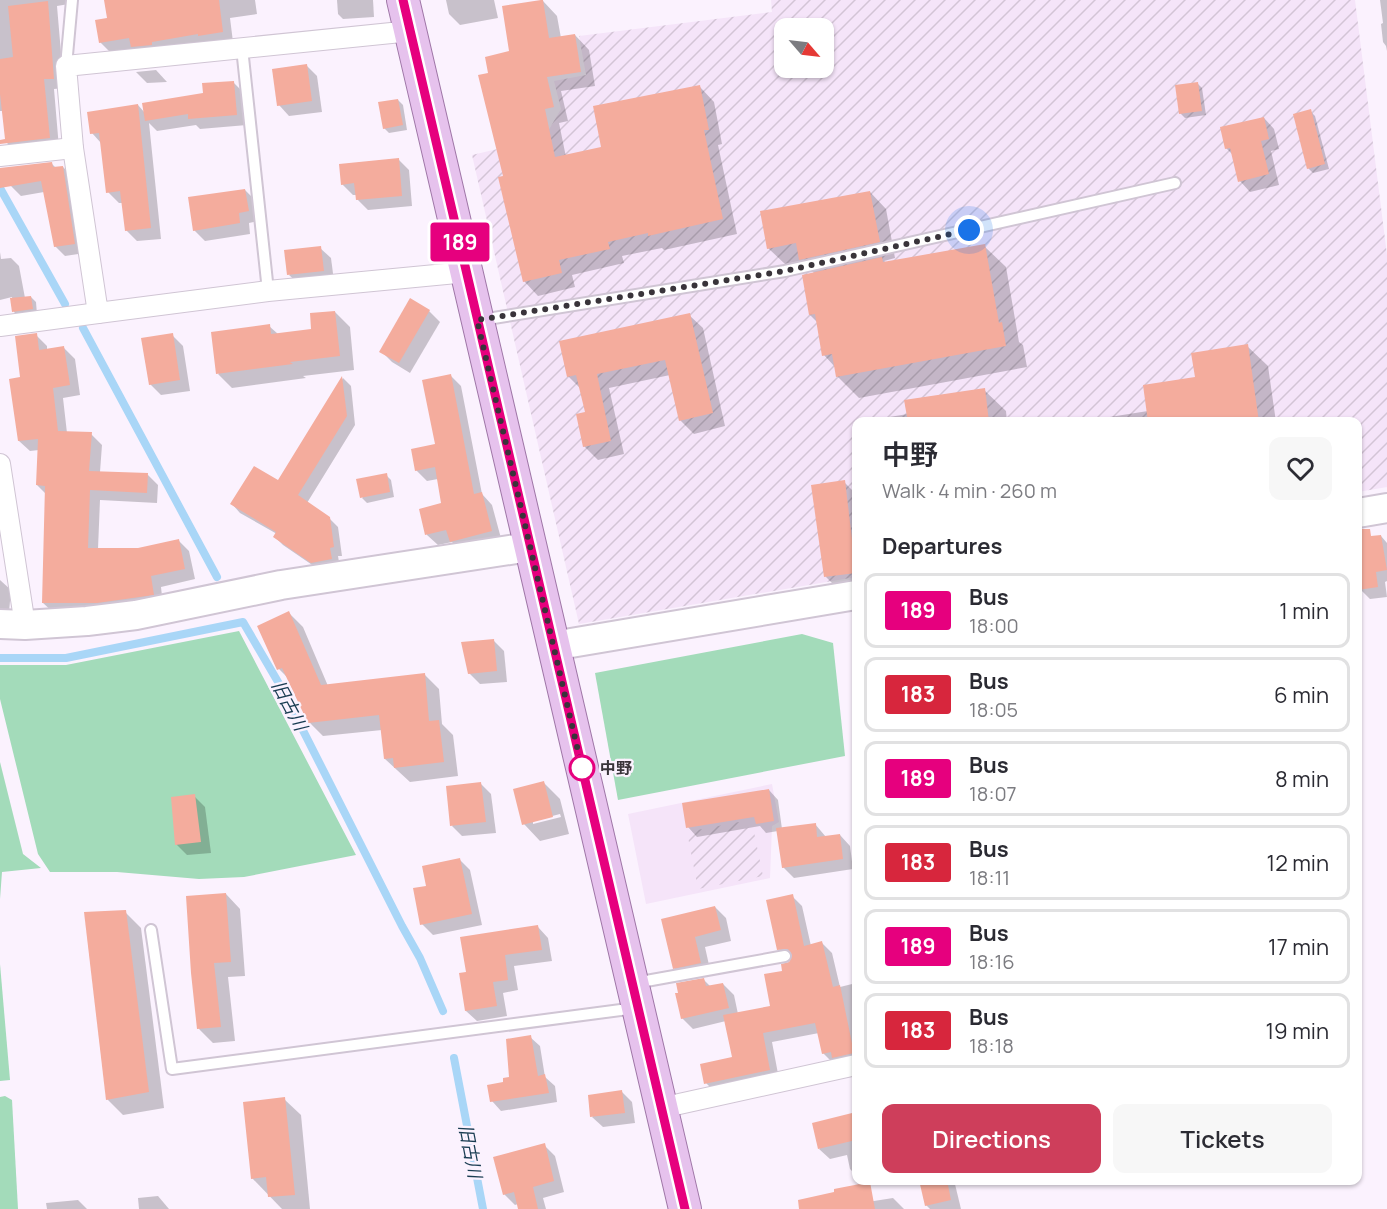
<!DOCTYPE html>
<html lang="en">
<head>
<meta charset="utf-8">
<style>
  body { margin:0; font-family:Manrope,"Noto Sans JP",sans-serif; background:#f7f7f7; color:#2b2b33; height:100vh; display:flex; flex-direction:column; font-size:22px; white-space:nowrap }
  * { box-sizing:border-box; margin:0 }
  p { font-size:20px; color:#7c7c81 }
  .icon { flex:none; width:33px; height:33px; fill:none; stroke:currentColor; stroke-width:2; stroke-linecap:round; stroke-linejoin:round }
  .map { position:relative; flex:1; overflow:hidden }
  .drawer { position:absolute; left:852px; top:417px; width:510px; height:768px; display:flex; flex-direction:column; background:#fff; border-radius:12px; box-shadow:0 2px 4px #0004 }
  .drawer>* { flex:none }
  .badge { padding:0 12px; border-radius:4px; font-size:21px; line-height:39px }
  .needle { width:39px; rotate:118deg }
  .controls { position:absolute; left:774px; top:18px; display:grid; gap:12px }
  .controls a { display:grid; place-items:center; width:60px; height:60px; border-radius:12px; background:#fff; box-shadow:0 2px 4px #0004; font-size:30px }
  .you { position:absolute; width:30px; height:30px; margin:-15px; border:4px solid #fff; border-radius:50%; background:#1a73e8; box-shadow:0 0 0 9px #1a73e833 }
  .map>.badge { position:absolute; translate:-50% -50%; box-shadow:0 0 0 3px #fff }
  h2 { padding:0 30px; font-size:22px; line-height:54px }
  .round { display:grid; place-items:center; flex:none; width:63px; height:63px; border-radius:12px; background:#f7f7f7 }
  .summary { display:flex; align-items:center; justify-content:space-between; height:102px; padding:0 30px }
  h1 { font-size:28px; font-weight:600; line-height:45px }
  .action { display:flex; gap:12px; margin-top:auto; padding:12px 30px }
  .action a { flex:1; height:69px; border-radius:12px; background:#ce3e5b; color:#fff; font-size:24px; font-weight:600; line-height:69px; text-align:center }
  .action a+a { background:#f7f7f7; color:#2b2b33 }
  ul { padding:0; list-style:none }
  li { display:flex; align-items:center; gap:18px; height:75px; margin:0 12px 9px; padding:0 18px; border:3px solid #e1e1e2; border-radius:12px }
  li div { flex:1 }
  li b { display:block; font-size:22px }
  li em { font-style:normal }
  li .badge { min-width:66px; font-weight:700; text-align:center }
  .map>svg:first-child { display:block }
</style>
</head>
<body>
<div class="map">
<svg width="1387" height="1209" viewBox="0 0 1387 1209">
  <defs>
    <pattern id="industrial-furrows" width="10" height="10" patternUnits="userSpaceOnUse" patternTransform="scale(1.5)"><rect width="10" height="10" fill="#f5e4f9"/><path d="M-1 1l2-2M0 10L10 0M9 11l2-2" fill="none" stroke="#d3c4d6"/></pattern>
  </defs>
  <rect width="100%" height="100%" fill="#fbf2fe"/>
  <polygon fill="#f5e4f9" points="772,784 779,822 772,826 770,878 646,904 628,814"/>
  <g fill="url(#industrial-furrows)" fill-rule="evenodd">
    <path d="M771 0H1355L1387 255V487L1358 492V422H856V577L579 624 472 155 544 138 561 109 554 81 586 75 579 36 772 12ZM784 28H824V68H784Z"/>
    <polygon points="739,822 741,829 753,827 763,876 698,889 687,832"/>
  </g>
  <g fill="#a3dbba">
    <polygon points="239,631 356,855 244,877 199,879 117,872 50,872 38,854 0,699 0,665 66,665"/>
    <polygon points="802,634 833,643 845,756 618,800 595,673"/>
    <polygon points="0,762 23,854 41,868 2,872 0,899"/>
    <polygon points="0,964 10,1080 0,1081"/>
    <polygon points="5,1096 12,1100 18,1209 0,1209 0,1097"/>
  </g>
  <g fill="#0003" fill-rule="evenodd">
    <polygon points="0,0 69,0 69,4 57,6 64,88 54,89 59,148 17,153 7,143 3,111 0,111"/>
    <polygon points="105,0 255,0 257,14 230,18 233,42 143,57 134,49 111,53 100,42 109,20"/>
    <polygon points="337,0 373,0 374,17 343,19 338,14"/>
    <polygon points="446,0 494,0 498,18 460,25 449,14"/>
    <polygon points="1380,0 1387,0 1387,51 1386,46 1383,42 1381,24 1383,23"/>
    <polygon points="543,1 557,16 561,38 575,35 589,50 595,86 561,91 568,121 559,123 566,157 603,148 700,87 714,102 722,144 718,145 737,234 664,250 662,248 622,256 624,263 572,275 575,287 538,296 524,281 504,177 490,74 510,53"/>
    <polygon points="306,65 317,76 322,112 289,116 279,105"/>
    <polygon points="156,70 167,82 147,83 136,72"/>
    <polygon points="233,82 244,93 247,125 200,129 196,125 157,131 149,123 161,239 137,241 126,230 123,203 119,203 108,192 101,143 92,133 138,105 145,113 205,94"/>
    <polygon points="1197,83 1202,88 1206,115 1185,118 1180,113"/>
    <polygon points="398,100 403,105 407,130 389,133 384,128"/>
    <polygon points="1310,111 1315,116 1329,169 1313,173 1308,168"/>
    <polygon points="1264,118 1274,129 1279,149 1271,151 1279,185 1250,192 1240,181 1234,156 1226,148"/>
    <polygon points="399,160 409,170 412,206 368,210 357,199 357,195 353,195 342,184"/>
    <polygon points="52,164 56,168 63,167 73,177 85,253 65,256 55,246 44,192 21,196 11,186"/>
    <polygon points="245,190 256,201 259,221 249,223 250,234 205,241 194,230"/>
    <polygon points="870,192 886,209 895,258 884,261 887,263 984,246 1006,267 1019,342 1023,345 1027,367 859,398 837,376 835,367 824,355 818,323 810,315 815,274 802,261 785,264 768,248"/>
    <polygon points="320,248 331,258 334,281 300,285 289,275"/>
    <polygon points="0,252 1,259 11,258 19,266 25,298 31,297 36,302 37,314 19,317 14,312 12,297 0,300"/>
    <polygon points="429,311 440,322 410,373 392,362 381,351"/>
    <polygon points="335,312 350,327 354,370 303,376 306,378 232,388 218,374 269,326 278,334 313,330"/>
    <polygon points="689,315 703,328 725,426 694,434 680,420 670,375 609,388 624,454 598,460 584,446 587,413 581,389 568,376"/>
    <polygon points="36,335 47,346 47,350 64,348 75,359 80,395 63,398 67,433 91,434 102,445 100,472 148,475 158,485 157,503 100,500 98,549 138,549 178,540 189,551 195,579 161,587 163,605 54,613 43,603 46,494 37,485 39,450 30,451 19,441 22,378"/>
    <polygon points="172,335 183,346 190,391 161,395 150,384"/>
    <polygon points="1247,346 1268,366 1276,422 1098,422 1097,419 1148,411"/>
    <polygon points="450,375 461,386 482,494 492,505 502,542 462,552 452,542 438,545 427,535 421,510 443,504 438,479 427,481 416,470 437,446"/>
    <polygon points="343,378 351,386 355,425 307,503 329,518 338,527 342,556 338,556 340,568 321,571 283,545 275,537 277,534 240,513 232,504 278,482"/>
    <polygon points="984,390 1006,411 1007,422 858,422 908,414"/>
    <polygon points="386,475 391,480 394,497 367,503 362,498"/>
    <polygon points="844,482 856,494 856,591 842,593 826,577"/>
    <polygon points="1381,536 1387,543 1387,581 1385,582 1387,597 1370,599 1360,589 1358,540"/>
    <polygon points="0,580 11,590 9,612 0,611"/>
    <polygon points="289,613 303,627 328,686 425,675 439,689 442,724 453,735 458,776 410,782 385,759 382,730 323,736 309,722 290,680 279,669"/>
    <polygon points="493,640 504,651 507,682 480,684 469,673"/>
    <path d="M544 783 560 799 569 834 540 841 524 824ZM560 814 561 817 533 824V821Z"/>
    <polygon points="481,784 491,794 496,833 462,836 452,826"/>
    <polygon points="769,790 778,800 782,829 815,824 826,837 840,835 850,846 853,869 794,878 783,867 778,831 766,833 760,826 697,837 688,827"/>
    <polygon points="194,796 205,807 211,853 187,855 176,844"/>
    <polygon points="459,859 470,870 482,925 433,935 422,924 428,887"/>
    <polygon points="226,894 240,909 245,976 228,977 235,1041 213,1043 199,1029"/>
    <polygon points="792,896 802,906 811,946 822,943 832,953 840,987 856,983 856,1064 833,1063 823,1053 819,1033 772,1042 779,1079 716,1093 706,1083 734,1058 726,1021 693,1029 682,1018 704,980 711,987 723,984 734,995 738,1014 772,1007 784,972 793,959 789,959 779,949"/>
    <polygon points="715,907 726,918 731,941 705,947 711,974 685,979 674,968"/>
    <polygon points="125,912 141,928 164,1108 123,1115 107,1099"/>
    <polygon points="538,927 548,938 552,961 514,966 518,990 503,993 507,1016 477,1021 466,1011 467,973"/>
    <polygon points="530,1037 540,1046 545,1077 555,1086 557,1102 501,1111 492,1101 511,1078"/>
    <polygon points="622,1092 632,1102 635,1123 603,1127 592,1117"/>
    <polygon points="284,1099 301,1115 310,1209 282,1209 252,1178"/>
    <polygon points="856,1114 856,1175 850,1169 847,1155 830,1159 819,1149"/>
    <polygon points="544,1145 555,1156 564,1192 543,1198 546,1209 519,1209 518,1204 515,1205 504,1194"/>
    <polygon points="921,1180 954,1180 961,1209 930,1209 926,1205"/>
    <polygon points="158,1196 169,1209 139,1209 138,1198"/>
    <polygon points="893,1198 904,1209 823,1209"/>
    <polygon points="78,1200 87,1209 47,1209 46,1203"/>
  </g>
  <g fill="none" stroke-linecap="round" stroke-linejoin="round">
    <g stroke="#a9d6f7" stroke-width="8">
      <polyline points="0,188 65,304"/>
      <polyline points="83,328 217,577"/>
      <polyline points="0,658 66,658 243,622 281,687 402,926 420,958 443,1011"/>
      <polyline points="454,1058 483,1209"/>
    </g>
  </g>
  <g fill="#f4ac9d">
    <polygon points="104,0 219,0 223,32 198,36 198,34 152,42 152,45 131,47 129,38 99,43 95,20 107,18"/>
    <polygon points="541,0 543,0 549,38 575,34 581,72 547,77 554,107 545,109 555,157 601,147 593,106 700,85 709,130 704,130 723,219 648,236 648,233 608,242 610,249 559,260 562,273 523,282 498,177 503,176 478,75 488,73 485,57 509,51 502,6"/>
    <polygon points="48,1 54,79 44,79 50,138 0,144 0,140 5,139 0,94 0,59 13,57 8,6"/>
    <polygon points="307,64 312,101 277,106 272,69"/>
    <polygon points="234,81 237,115 188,119 188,114 145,121 142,103 203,93 202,83"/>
    <polygon points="1198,82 1202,111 1179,114 1175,85"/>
    <polygon points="398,99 403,125 383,129 378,102"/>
    <polygon points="138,104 151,228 125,231 120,191 106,193 99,133 90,134 87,112"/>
    <polygon points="1311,109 1325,164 1307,169 1293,114"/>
    <polygon points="1264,117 1269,139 1261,141 1269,174 1238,182 1230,148 1225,149 1220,127"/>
    <polygon points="399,158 402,196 356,200 354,183 341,185 339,164"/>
    <polygon points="52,162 53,167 63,166 75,244 54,247 41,181 0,188 0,168"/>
    <polygon points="245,189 249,211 239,213 240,223 193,231 188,197"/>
    <polygon points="870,191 880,242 799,260 796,243 767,249 760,211"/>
    <polygon points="985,244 999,323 1002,322 1006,346 836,377 832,354 822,356 815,314 809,315 802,275 882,257 883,262"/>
    <polygon points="321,246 324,271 287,275 284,250"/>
    <polygon points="31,296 33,309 12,312 10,298"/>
    <polygon points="410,298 430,310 399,363 379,352"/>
    <polygon points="335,311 340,356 290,362 293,364 216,374 211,332 270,324 271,334 311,329 310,313"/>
    <polygon points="690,313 713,413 679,421 665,360 597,374 611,441 583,447 576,414 585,412 576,375 567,377 559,341"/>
    <polygon points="37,333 39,350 64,346 70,385 53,388 58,431 92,432 89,471 148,473 147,493 90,490 88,548 138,548 179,539 185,569 151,576 154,595 97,603 42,603 45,486 36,485 38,439 18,441 9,379 20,377 15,336"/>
    <polygon points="173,333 180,380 149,385 141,338"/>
    <polygon points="1248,344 1259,422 1148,422 1143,385 1195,377 1191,353"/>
    <polygon points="451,374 474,494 482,492 492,531 450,542 446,530 425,535 419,509 441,503 435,467 415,471 411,449 435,444 422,380"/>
    <polygon points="342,376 347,416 298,495 330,517 334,547 330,548 332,559 311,563 273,537 276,532 230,504 254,466 278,480"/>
    <polygon points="985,388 989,422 908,422 904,400"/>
    <polygon points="387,473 390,492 360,498 356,479"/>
    <polygon points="845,480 856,573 824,577 811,485"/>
    <polygon points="1358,529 1370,529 1371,536 1381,535 1387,570 1376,572 1378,587 1358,590"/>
    <polygon points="289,611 321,685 425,673 429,721 439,720 444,762 394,768 393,758 384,759 379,715 308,723 282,668 277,670 257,626"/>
    <polygon points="494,639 497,671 468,674 461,642"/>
    <polygon points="544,781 553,817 522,825 513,789"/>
    <polygon points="481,782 486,822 450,826 446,786"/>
    <polygon points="769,789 774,821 756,824 754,817 686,828 682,803"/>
    <polygon points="195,794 201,842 175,845 171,797"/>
    <polygon points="816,823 817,837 840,834 843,859 782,868 776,828"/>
    <polygon points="460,858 472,914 420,925 413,888 426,886 422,866"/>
    <polygon points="226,893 231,962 214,963 221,1027 197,1029 191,973 186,896"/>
    <polygon points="793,894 804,946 822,941 833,987 840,985 854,1053 832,1058 831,1052 822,1054 815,1023 763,1033 770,1070 704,1084 700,1064 732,1057 723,1015 770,1006 764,974 782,971 781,964 789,962 792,955 788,949 777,950 766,900"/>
    <polygon points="715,906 721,930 695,937 701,963 673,969 661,919"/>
    <polygon points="126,910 149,1092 106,1100 84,912"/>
    <polygon points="538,925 542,950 505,955 508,980 493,982 497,1006 465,1011 459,973 466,972 460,937"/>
    <polygon points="704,978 706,986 723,983 729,1008 681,1019 675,993 678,993 676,983"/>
    <polygon points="531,1035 538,1076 545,1074 549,1093 490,1102 487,1085 503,1082 503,1078 509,1077 506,1039"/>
    <polygon points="622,1090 625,1113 590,1117 588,1095"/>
    <polygon points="285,1097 295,1195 268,1197 266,1177 251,1179 243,1102"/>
    <polygon points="856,1112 856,1140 818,1149 812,1123"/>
    <polygon points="545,1143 554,1181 533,1187 538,1209 518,1209 514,1192 503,1195 493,1157"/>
    <polygon points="919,1180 947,1180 951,1200 925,1206"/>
    <polygon points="870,1182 875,1209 799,1209 798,1200 834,1192 834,1189"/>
  </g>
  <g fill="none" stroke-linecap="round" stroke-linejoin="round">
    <defs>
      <g id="lane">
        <polyline points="242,48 268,291"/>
        <polyline points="66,66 72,0"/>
        <polyline points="481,320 785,271 1175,183"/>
        <polyline points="151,930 172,1069 636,1008"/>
        <polyline points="635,983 785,956"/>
      </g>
      <g id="street">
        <polyline points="411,31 66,66 73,148 98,313 268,291 467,272"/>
        <polyline points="0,156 73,148"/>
        <polyline points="0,326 98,313"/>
        <polyline points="0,464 25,625"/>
        <polyline points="661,1108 856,1065"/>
      </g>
      <g id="secondary">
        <polyline points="1358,513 1387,508"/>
        <polyline points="0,624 25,625 87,621 136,615 281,585 529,547"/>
        <polyline points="553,646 856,595"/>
      </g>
      <polyline id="primary" points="403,0 685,1209"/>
    </defs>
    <use href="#lane" stroke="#d0c5d4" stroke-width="14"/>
    <use href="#street" stroke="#d0c5d4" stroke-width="22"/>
    <use href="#secondary" stroke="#d0c5d4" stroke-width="32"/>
    <use href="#primary" stroke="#9f76a7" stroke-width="34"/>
    <use href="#lane" stroke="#fff" stroke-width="10"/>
    <use href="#street" stroke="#fff" stroke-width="20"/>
    <use href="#secondary" stroke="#fff" stroke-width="28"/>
    <use href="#primary" stroke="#e6c2ed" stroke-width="32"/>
  </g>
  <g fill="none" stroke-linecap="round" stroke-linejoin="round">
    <defs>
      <polyline id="line" points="403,0 685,1209"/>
    </defs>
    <use href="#line" stroke="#fff" stroke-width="14"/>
    <use href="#line" stroke="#e6007e" stroke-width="9"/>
    <polyline stroke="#39343a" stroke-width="6" stroke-dasharray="0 10.8" points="582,768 477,320 785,271 969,230"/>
  </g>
  <circle fill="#fff" stroke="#e6007e" stroke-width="3" cx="582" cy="768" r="12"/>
  <g text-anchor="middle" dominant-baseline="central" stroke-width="4.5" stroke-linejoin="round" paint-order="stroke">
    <g font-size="16" font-weight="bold" fill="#39343a" stroke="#fbf2fe" text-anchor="start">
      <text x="600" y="768">中野</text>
    </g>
    <g font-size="18" font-style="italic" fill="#193c52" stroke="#fbf2fe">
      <text transform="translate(290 705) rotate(62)">旧古川</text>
      <text transform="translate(471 1151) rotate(79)">旧古川</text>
    </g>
  </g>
</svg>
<div class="controls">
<a><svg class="needle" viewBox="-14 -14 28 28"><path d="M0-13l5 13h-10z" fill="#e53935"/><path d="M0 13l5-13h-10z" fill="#7c7c81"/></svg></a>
</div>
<div class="you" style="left:969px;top:230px"></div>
<b class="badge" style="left:460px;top:242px;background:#e6007e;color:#fff">189</b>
<section class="drawer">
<div class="summary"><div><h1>中野</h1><p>Walk · 4 min · 260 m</p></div><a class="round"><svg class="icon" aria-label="heart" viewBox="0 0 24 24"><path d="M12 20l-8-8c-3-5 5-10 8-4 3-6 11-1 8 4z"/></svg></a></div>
<h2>Departures</h2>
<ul>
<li><span class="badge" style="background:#e6007e;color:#fff">189</span><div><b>Bus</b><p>18:00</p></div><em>1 min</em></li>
<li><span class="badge" style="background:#d7263d;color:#fff">183</span><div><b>Bus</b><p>18:05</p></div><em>6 min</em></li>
<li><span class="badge" style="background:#e6007e;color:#fff">189</span><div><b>Bus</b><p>18:07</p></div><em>8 min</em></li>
<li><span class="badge" style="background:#d7263d;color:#fff">183</span><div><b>Bus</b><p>18:11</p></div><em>12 min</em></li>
<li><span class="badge" style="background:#e6007e;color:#fff">189</span><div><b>Bus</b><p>18:16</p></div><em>17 min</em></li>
<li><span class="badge" style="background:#d7263d;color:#fff">183</span><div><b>Bus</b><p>18:18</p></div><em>19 min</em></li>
</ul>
<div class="action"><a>Directions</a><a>Tickets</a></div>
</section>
</div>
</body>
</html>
